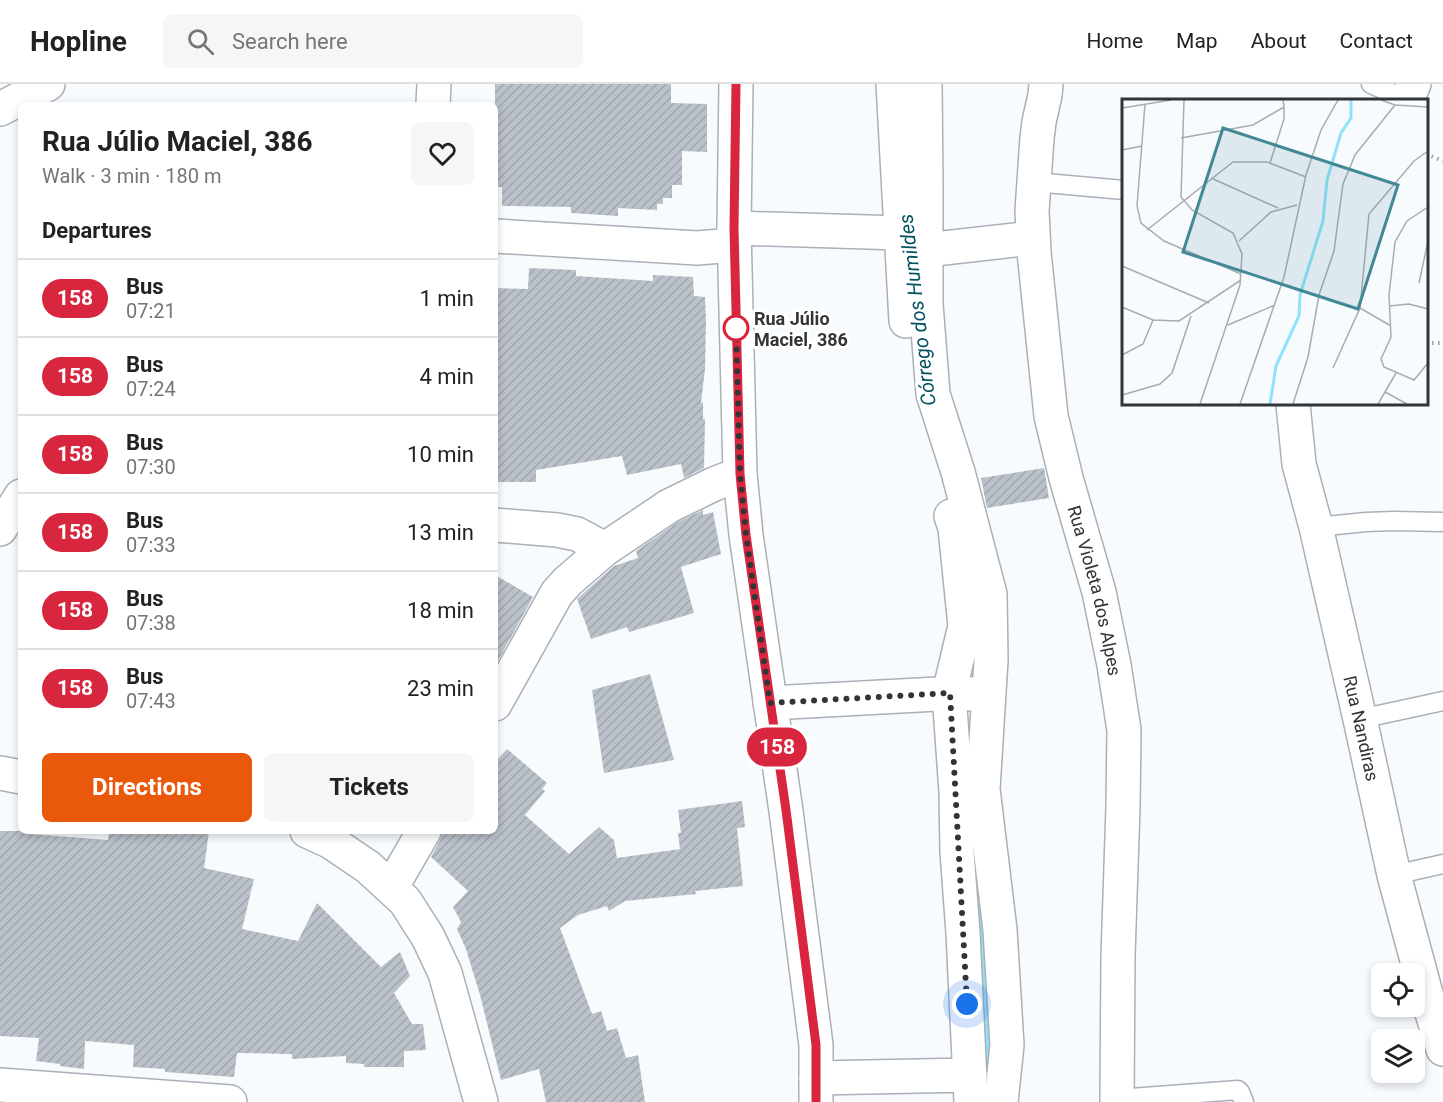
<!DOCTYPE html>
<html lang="en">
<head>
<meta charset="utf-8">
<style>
  body { margin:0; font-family:Roboto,sans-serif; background:#f6f6f6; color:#222; height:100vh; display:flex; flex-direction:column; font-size:22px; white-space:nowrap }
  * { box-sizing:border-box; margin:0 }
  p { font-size:20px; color:#767676 }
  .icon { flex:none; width:33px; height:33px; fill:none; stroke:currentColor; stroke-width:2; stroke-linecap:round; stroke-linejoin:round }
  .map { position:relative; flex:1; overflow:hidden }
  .panel { position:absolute; left:18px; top:18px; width:480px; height:732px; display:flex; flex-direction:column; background:#fff; border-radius:9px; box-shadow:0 3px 9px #0003 }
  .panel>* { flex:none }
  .badge { padding:0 12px; border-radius:20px; font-size:21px; line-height:39px }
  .fabs { position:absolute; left:1371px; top:879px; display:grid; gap:12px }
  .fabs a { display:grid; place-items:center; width:54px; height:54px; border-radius:9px; background:#fff; box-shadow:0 3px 9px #0003; font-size:30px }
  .you { position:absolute; width:30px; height:30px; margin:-15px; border:4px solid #fff; border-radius:50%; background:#1a73e8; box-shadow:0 0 0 9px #1a73e833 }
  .map>.badge { position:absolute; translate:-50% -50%; box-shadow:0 0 0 3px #fff }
  h2 { padding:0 24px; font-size:22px; line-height:54px }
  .round { display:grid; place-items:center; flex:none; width:63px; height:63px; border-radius:9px; background:#f6f6f6 }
  .head { display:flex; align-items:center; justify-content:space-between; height:102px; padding:0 24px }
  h1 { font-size:28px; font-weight:700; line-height:45px }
  .primary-button { display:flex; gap:12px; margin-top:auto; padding:12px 24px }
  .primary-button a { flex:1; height:69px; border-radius:9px; background:#ea580c; color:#fff; font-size:24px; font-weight:700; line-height:69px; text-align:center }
  .primary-button a+a { background:#f6f6f6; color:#222 }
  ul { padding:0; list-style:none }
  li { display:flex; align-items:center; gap:18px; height:78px; padding:0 24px; border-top:2px solid #e0e0e0 }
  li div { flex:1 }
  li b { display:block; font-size:22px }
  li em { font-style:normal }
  li .badge { min-width:66px; font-weight:700; text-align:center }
  header { display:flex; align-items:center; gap:36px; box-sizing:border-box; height:84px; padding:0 30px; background:#fff; border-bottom:2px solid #e0e0e0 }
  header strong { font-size:28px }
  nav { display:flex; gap:33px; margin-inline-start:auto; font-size:21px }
  .search { width:420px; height:54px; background:#f6f6f6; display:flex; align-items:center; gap:15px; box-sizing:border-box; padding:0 21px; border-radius:9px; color:#767676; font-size:22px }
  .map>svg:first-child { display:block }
</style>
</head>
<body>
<header>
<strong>Hopline</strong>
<div class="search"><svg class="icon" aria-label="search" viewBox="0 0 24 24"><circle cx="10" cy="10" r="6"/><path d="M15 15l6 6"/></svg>Search here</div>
<nav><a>Home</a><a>Map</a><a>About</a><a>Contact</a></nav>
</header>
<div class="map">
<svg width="1443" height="1018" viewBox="0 0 1443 1018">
  <defs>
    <pattern id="building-hatch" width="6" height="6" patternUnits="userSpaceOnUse" patternTransform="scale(1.5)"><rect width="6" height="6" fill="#bac1c9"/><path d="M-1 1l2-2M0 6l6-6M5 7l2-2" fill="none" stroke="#a0a6ad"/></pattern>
  </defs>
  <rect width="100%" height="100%" fill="#f8fbfe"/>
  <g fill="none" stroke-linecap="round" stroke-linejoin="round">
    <polyline stroke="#8fe3f9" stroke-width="9" points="977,823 989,919 985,989"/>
  </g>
  <g fill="url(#building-hatch)">
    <polygon points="495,0 671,0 671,19 707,20 707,68 682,67 682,101 672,101 672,114 663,114 663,120 657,120 657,126 618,124 618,132 571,129 571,123 502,122 502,103 495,103"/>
    <polygon points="529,184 576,186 576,192 653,197 653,191 693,193 694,212 705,213 706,237 705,285 701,319 703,318 703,335 705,335 704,384 684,394 681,380 627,391 622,372 536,386 536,398 495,398 495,204 528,205"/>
    <polygon points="1044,384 1049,414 987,424 981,394"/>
    <polygon points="703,426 703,431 713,428 721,470 681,483 694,529 629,548 627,543 591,555 577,515 614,482 638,474 636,467 678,438"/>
    <polygon points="495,491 533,513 495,582"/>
    <polygon points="650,590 674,676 604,689 592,606"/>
    <polygon points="507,665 547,699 542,705 545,707 525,731 569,770 599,743 614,756 617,774 680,765 678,749 681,749 678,726 742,717 745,743 737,744 743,802 695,807 696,810 625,817 609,827 607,822 578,831 560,844 592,930 601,927 607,947 617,944 626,974 638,971 645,1018 546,1018 539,985 501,996 480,911 466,865 457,845 461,838 453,823 468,807 431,773 440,756 443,747 495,747 495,678"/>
    <polygon points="0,747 30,747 30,750 108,756 109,747 209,747 204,784 254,795 242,845 298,857 317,819 381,883 400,868 410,892 394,909 412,940 423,940 426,966 404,967 404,983 364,983 364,980 346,979 346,972 292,975 292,970 237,969 234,993 165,988 165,985 133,983 134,961 85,957 84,985 60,982 60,980 36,977 39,954 0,952"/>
  </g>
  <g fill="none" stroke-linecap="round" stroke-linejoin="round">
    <defs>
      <g id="lane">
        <polyline points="1371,0 1407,16"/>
        <polyline points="1034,98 1124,106"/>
        <polyline points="1316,443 1366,438 1394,437 1443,438"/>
        <polyline points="1360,635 1443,617"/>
        <polyline points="1394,791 1443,780"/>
        <polyline points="1117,1015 1238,1006 1240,1008 1244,1018"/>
      </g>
      <g id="street">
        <polyline points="736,0 734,144 740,390 746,451 786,727 816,961 816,1018"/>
        <polyline points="893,0 906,237"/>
        <polyline points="925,0 926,99 926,220 933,310 958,388 990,510 991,576 983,705 1000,846 1007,961 1001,1018"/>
        <path id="s1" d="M1046 0 1045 11 1039 38 1037 54 1032 127 1034 168 1051 332 1066 394 1099 508 1114 581 1124 646 1123 723 1118 872 1117 1018"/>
        <polyline points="1407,16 1414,0"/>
        <polyline points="433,21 434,0"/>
        <polyline points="0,25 48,0"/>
        <polyline points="734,144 900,149 922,148"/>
        <polyline points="495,152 697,164 734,161"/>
        <polyline points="926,166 1033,154"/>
        <path id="s2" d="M1293 320 1299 380 1316 443 1360 635 1394 791 1425 906 1443 965"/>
        <polyline points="951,432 955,444 965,542 949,609 956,708 957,768 963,849 971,1018"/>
        <polyline points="495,441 557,446 577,450 605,465"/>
        <polyline points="0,445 21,412"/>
        <polyline points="770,619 956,609 972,610"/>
        <polyline points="495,620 557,509 568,497 605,465 669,422 714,400 740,390"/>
        <polyline points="0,689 21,693"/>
        <polyline points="307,747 331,758 368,783 405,817 428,853 445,889 481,1018"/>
        <polyline points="391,804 424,747"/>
        <polyline points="816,994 970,991"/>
        <polyline points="0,1001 230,1018"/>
      </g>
    </defs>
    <use href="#lane" stroke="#a9b0b8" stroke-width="21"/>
    <use href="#street" stroke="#a9b0b8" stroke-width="36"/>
    <g stroke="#9b9ea1" stroke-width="4" stroke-dasharray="1.5 4.5" stroke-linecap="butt">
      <polyline points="1426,70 1443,77"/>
      <polyline points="1426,259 1443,259"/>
    </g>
    <use href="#lane" stroke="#fff" stroke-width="18"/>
    <use href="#street" stroke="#fff" stroke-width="33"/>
  </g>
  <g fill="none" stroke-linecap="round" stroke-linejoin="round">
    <defs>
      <polyline id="line" points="736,0 734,144 740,390 746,451 786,726 816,961 816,1018"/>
    </defs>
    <use href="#line" stroke="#fff" stroke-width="14"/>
    <use href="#line" stroke="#d7263d" stroke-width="9"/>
    <polyline stroke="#323538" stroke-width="6" stroke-dasharray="0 10.8" points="736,244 740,390 746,451 770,619 950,609 967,920"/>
  </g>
  <circle fill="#fff" stroke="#d7263d" stroke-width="3" cx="736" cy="244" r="12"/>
  <g text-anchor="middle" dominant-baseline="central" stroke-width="6" stroke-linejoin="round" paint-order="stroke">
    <g font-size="18" font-weight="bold" fill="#323538" stroke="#fff" text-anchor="start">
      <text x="754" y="234">Rua Júlio<tspan x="754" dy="21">Maciel, 386</tspan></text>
    </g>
    <g font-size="18" fill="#323538" stroke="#fff">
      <text stroke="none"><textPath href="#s1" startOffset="514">Rua Violeta dos Alpes</textPath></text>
      <text stroke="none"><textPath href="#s2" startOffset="332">Rua Nandiras</textPath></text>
    </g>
    <g font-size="20" font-style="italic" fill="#045261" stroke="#fff">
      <text transform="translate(917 226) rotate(-97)">Córrego dos Humildes</text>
    </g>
  </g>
  <g transform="translate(1122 15)">
    <rect width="306" height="306" fill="#f8fbfe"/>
    <path fill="none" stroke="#8fe3f9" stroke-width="3" d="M148 305 154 267 177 217 178 196 201 122 205 81 219 34 229 19V1"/>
    <path fill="none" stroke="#a9acaf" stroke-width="1.5" d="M62 1 59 98 70 111 111 134 120 155 118 186 78 305M259 1 273 6 306 8M23 5 15 107 19 124 42 142 119 175M0 9 49 1M59 39 131 26 162 8 161 1M0 51 20 47M148 64 162 20V8M89 79 156 109M306 108 285 122 273 143 267 196 269 238 259 260 262 268 292 281 306 264M25 131 111 63H145L184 78M117 142 149 113 175 106M0 167 87 204M297 184 306 142M267 207 287 205 306 210M0 208 31 221 57 222 119 181M238 209 269 227M106 226 153 206M0 256 21 245 31 221M211 269 238 209 247 115 292 62 306 52M263 293 285 305M0 296 38 285 50 274 69 217M118 305 162 178 184 76 199 31 216 1M171 305 186 258 197 196 212 152 221 85 233 56 273 6M256 305 274 274"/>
    <path fill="#438895" fill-opacity="0.15" stroke="#438895" stroke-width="3" d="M101 29 276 86 236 210 61 153Z"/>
    <rect width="306" height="306" fill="none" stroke="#323538" stroke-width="3"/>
  </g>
</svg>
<div class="fabs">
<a><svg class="icon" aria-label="locate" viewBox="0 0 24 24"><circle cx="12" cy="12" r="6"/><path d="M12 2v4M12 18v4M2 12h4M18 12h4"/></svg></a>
<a><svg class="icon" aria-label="layers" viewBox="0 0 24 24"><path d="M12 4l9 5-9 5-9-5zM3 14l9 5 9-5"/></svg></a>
</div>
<div class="you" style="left:967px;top:920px"></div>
<b class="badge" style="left:777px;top:663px;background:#d7263d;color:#fff">158</b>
<section class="panel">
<div class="head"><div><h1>Rua Júlio Maciel, 386</h1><p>Walk · 3 min · 180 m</p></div><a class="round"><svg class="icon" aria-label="heart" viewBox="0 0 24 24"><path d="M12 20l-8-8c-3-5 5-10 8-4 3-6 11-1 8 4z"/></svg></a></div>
<h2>Departures</h2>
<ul>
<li><span class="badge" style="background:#d7263d;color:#fff">158</span><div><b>Bus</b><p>07:21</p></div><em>1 min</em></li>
<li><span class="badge" style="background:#d7263d;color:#fff">158</span><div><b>Bus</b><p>07:24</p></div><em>4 min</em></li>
<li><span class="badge" style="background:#d7263d;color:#fff">158</span><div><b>Bus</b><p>07:30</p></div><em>10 min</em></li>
<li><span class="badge" style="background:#d7263d;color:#fff">158</span><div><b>Bus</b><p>07:33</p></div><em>13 min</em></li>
<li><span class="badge" style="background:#d7263d;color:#fff">158</span><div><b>Bus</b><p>07:38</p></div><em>18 min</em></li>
<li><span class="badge" style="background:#d7263d;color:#fff">158</span><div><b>Bus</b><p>07:43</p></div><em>23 min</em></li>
</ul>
<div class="primary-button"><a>Directions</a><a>Tickets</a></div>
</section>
</div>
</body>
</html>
